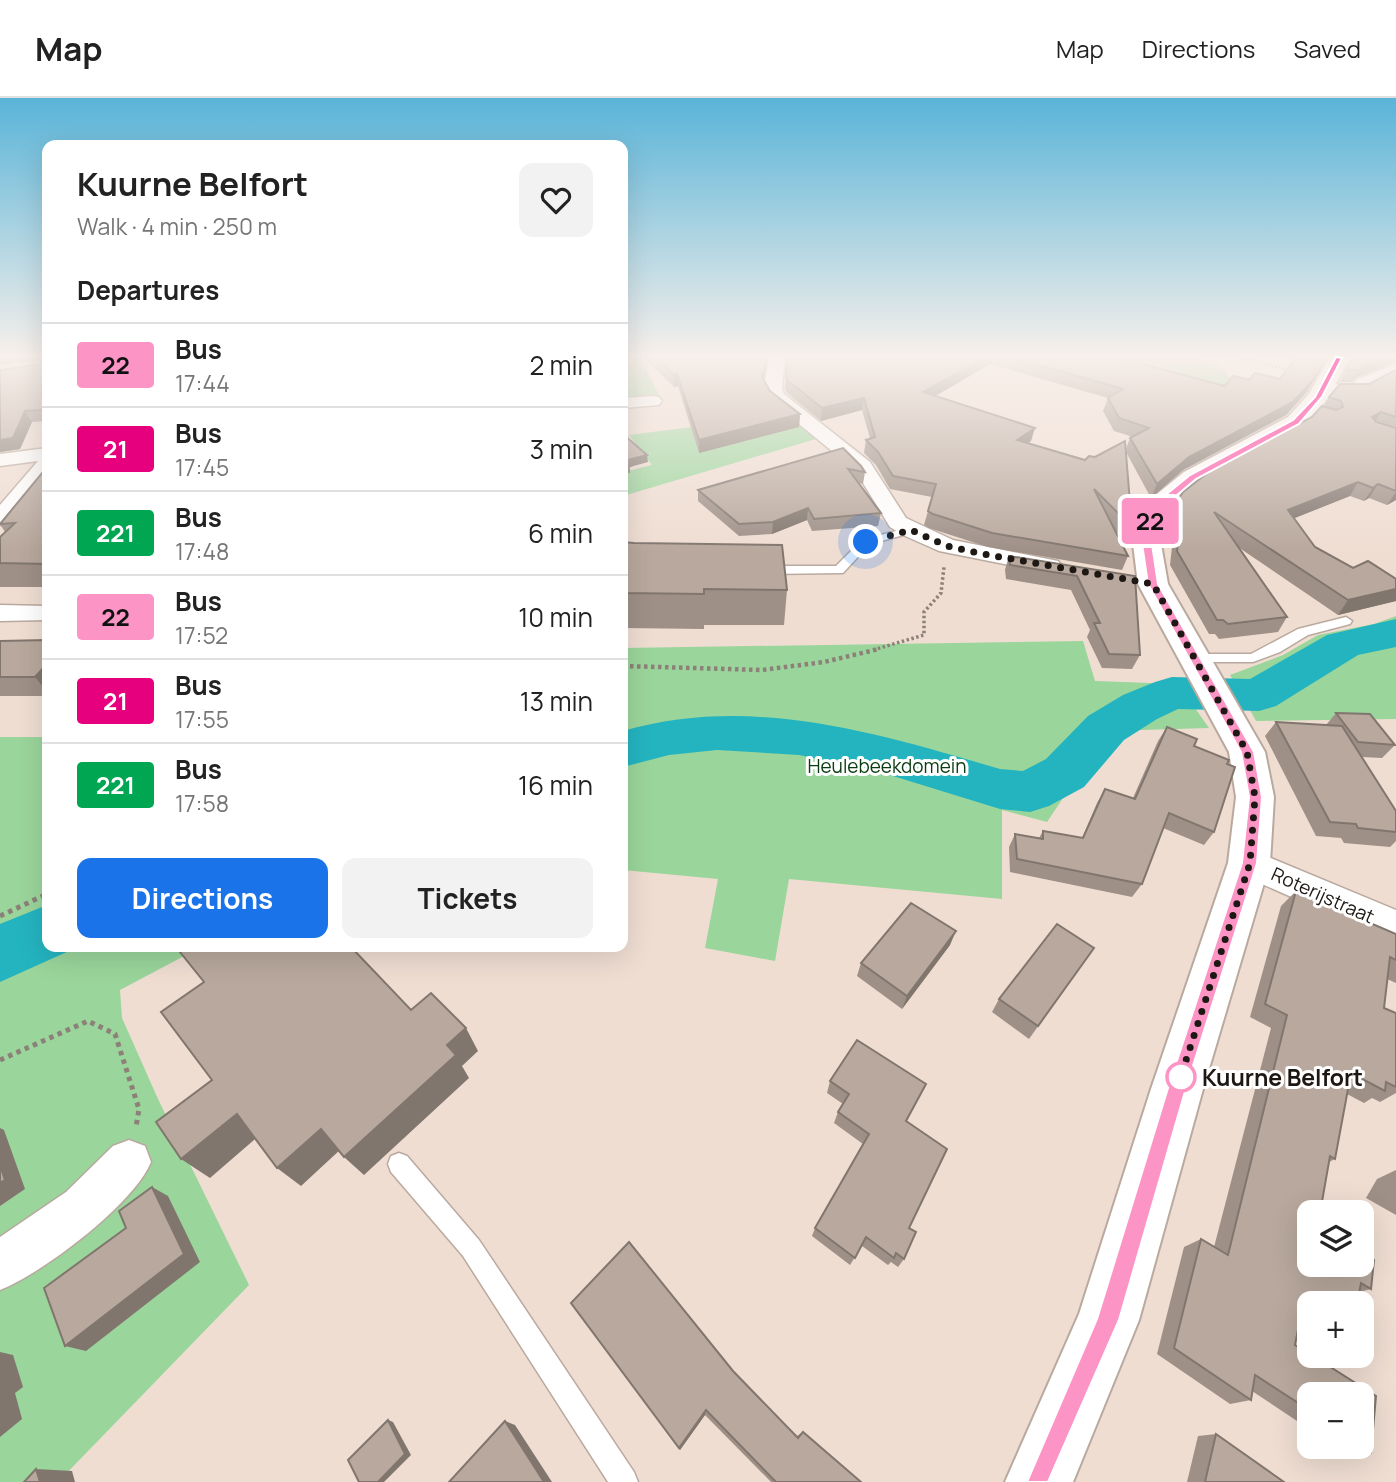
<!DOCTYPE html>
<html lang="en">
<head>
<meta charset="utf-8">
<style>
  body { margin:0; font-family:Manrope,sans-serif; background:#f2f2f2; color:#222; height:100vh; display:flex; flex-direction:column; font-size:26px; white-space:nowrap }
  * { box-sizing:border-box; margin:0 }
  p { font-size:23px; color:#767676 }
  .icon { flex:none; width:38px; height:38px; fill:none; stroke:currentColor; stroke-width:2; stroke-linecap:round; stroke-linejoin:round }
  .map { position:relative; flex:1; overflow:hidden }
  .details { position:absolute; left:42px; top:42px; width:586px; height:812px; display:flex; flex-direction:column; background:#fff; border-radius:14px; box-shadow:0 7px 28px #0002 }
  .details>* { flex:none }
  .badge { padding:0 14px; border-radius:5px; font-size:24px; line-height:46px }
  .buttons { position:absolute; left:1297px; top:1102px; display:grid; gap:14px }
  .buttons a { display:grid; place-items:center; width:77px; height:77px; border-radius:14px; background:#fff; box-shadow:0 7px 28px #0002; font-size:35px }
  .you { position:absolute; width:35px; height:35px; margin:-18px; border:5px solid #fff; border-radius:50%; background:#1a73e8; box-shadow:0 0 0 10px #1a73e833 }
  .map>.badge { position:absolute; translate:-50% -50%; box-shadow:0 0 0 4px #fff }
  h2 { padding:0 35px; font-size:26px; line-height:63px }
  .round { display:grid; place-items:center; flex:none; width:74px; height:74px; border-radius:14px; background:#f2f2f2 }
  .overview { display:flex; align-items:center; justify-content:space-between; height:119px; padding:0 35px }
  h1 { font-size:33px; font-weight:700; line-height:52px }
  .action { display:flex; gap:14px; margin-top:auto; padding:14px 35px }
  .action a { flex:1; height:80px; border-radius:14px; background:#1a73e8; color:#fff; font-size:28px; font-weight:700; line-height:80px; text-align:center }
  .action a+a { background:#f2f2f2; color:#222 }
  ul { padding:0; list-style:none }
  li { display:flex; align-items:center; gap:21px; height:84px; padding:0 35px; border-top:2px solid #e0e0e0 }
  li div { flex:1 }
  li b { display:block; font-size:26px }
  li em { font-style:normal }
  li .badge { min-width:77px; font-weight:700; text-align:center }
  header { display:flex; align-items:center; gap:42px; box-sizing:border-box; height:98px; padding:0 35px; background:#fff; border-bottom:2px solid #e0e0e0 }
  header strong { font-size:33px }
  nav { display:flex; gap:38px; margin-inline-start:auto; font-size:24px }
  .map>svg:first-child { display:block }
</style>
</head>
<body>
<header>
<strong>Map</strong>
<nav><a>Map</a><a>Directions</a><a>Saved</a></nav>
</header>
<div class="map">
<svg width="1396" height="1384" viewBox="0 0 1396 1384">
  <rect width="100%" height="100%" fill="#efddd2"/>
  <g fill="#9ad59b">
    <polygon points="623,260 639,260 642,263 659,297 623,299"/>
    <path d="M1072 260C1104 260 1188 254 1214 266 1223 270 1229 276 1231 286L1216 299Z"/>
    <polygon points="785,317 816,341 623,398 623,374 652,367 629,337"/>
    <polygon points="1396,518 1396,528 1331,546 1305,561 1236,587 1230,577 1283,557 1318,537 1374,526"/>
    <polygon points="1083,543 1095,583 1178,586 1209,630 1108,633 1047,724 1002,712 1002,801 789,781 775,863 705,850 718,781 623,772 623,550"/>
    <polygon points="1396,543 1396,621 1256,623 1249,610 1275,600 1346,554"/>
    <polygon points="0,639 47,639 47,849 201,849 120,892 122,920 158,1001 249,1187 58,1384 0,1384"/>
  </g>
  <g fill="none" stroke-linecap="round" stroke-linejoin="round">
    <g fill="#24b4c0" fill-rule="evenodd">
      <path d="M1396 521V549L1358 557 1276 608 1259 613 1178 611 1157 621 1124 642 1084 689 1049 708 1030 714 1000 711 880 674 799 657 717 652 669 657 623 669V633C751 596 877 635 1000 671L1023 673 1046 661 1088 618 1123 597 1155 584 1172 579 1250 581 1327 537Z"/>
      <polygon points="47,807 47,849 71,849 69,853 0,884 0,826"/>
    </g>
    <defs>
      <g id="service">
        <polygon points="911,429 915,430 915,434 870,446 843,475 765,476 759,472 765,468 836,468 862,442"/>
        <polygon points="1346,519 1352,523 1350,526 1308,537 1280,554 1253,564 1195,564 1188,560 1195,556 1251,556 1298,531"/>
        <polygon points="399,1055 407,1058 479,1142 634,1374 638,1384 608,1384 463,1158 391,1074 388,1066 391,1058"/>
      </g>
      <g id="minor">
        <polygon points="769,260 785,260 782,290 784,296 870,364 906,420 953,442 1058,463 1062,468 1058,473 1050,475 939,453 903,437 890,429 855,372 771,303 764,290"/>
        <polygon points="1396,266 1396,277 1370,289 1362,296 1323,296 1314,291 1323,286 1352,287 1358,281"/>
        <polygon points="653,298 659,299 662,303 659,307 623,310 623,300"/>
        <polygon points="47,350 47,377 8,425 0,427 0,407 38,363 0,368 0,356"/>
        <polygon points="0,507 47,508 47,522 0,523"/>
        <polygon points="1249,751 1396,812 1396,845 1237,775 1232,765 1237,755"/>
        <path d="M129 1042 145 1048 151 1064C134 1106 43 1175 0 1192V1139L66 1094 113 1048Z"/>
      </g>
      <polygon id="tertiary" points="1329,260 1349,260 1329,299 1304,329 1202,384 1175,406 1163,423 1161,446 1168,486 1265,654 1274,699 1270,765 1203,991 1139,1222 1073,1384 1005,1384 1079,1216 1151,991 1228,765 1236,699 1229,654 1138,486 1133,446 1137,423 1157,396 1184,374 1288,319 1309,296"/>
    </defs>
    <use href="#service" stroke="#b9a99e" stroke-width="3"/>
    <use href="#minor" stroke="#b9a99e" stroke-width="3"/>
    <use href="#tertiary" stroke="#b9a99e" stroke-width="4"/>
    <polyline stroke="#8c8078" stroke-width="2.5" stroke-dasharray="2 2" stroke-linecap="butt" points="1240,260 1290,272"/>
    <polyline stroke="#8c8078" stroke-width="3.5" stroke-dasharray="2.5 2.5" stroke-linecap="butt" points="873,552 924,537 924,514 941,495 944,469"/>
    <polyline stroke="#8c8078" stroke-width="4.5" stroke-dasharray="3.5 3.5" stroke-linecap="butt" points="623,568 762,572 824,564 879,551"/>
    <g stroke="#8c8078" stroke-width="5" stroke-dasharray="4.5 4.5" stroke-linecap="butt">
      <polyline points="0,818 47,796"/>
      <polyline points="0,962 88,923 115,936 139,1011 136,1029"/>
    </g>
    <use href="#service" fill="#fff" fill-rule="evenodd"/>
    <use href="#minor" fill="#fff" fill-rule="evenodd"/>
    <use href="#tertiary" fill="#fff" fill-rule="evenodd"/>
  </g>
  <g fill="#9e9087" fill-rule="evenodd">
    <polygon points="47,260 47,323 32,324 20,351 0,354 42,266 42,262 0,267"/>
    <polygon points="644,260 768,260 764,282 770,293 800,316 799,329 699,355 678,288 674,289"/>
    <path d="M787 260H1120L1225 288 1249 282 1280 281 1327 260 1307 294 1286 317 1183 372 1151 400 1126 354 1132 429 1125 443 1115 432 1128 458 1122 472 988 449 929 430 924 427 932 399 890 391 876 367 864 355 866 342 870 340 862 312 821 323 787 295 785 290ZM990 266 1108 300 1103 313 1114 333 1133 339 1130 340 1126 351 1085 362 1027 345 1031 343 935 298Z"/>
    <polygon points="1351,260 1396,260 1396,264 1357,279 1351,284 1340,284"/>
    <polygon points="1396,272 1396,402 1387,407 1369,400 1364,403 1350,398 1294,420 1315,449 1353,470 1396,481 1396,503 1338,517 1238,449 1287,519 1278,534 1219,541 1215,536 1209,536 1170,467 1173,440 1166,424 1172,410 1312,319 1324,309 1329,299 1369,286"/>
    <polygon points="843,350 865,374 863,386 859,385 881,415 878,428 812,433 807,422 772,436 739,438 698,403 698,392"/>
    <polygon points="47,369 47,489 0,489 0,439 5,434 0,426"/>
    <polygon points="623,444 787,492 784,527 704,527 704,531 623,530"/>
    <polygon points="1009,458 1135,478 1140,557 1132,571 1102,570 1087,539 1090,532 1071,492 1006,481 1005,472"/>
    <polygon points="47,542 47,598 0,598 0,543"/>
    <polygon points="1336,615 1395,647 1382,660 1362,659 1396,713 1396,743 1390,749 1344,745 1341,740 1316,738 1265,638 1276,624 1326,627"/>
    <polygon points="1167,629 1194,648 1227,666 1214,734 1204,747 1163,730 1142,786 1132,799 1010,774 1009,749 1015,736 1039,740 1043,733 1082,740 1097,705 1105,691 1133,700 1158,643"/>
    <polygon points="1296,793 1396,836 1396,885 1387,881 1384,910 1396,915 1396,995 1380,1004 1372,1000 1364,1005 1347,996 1335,1061 1329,1064 1320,1115 1309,1115 1309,1167 1362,1167 1362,1155 1374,1162 1371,1191 1359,1194 1357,1206 1309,1206 1309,1218 1302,1214 1295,1247 1309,1256 1309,1258 1313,1258 1376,1298 1371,1354 1345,1355 1336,1349 1362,1349 1362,1297 1309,1297 1309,1331 1252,1293 1251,1302 1230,1306 1157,1256 1184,1149 1201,1141 1214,1149 1271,930 1250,919 1281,808"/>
    <polygon points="950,847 902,911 857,878 861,865"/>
    <polygon points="1094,850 1029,941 992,914 999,901"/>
    <polygon points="830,983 906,1023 909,1130 904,1161 898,1169 891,1164 888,1167 862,1148 850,1167 812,1138 815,1130 863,1046 834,1025 838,1014 843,1006 827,995"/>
    <polygon points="1396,1072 1396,1117 1366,1100 1377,1081"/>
    <polygon points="571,1205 733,1273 797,1338 803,1334 861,1384 771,1384 705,1317 680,1352"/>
    <polygon points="1216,1336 1284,1384 1187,1384 1198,1338"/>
  </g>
  <g fill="#81766e">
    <polygon points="0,260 47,260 47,261 0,267"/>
    <polygon points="767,260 768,260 762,291 762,279"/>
    <polygon points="984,260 992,260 990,266 920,307 923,294"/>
    <polygon points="1327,260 1307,294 1286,317 1183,372 1151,400 1157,386 1189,359"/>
    <polygon points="1382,260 1396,260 1396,264 1357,279 1351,284 1358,272 1364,267"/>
    <polygon points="677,276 678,288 674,289 674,277"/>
    <polygon points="864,300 862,312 821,323 822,310"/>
    <polygon points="47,306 47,322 41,312"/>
    <polygon points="25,313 32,324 20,351 0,354 0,342"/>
    <polygon points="1381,314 1373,327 1372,319"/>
    <polygon points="800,316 799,329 699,355 699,342"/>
    <polygon points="1035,330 1031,343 1013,355 1017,342"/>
    <polygon points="647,357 648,364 630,369 630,375 623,376 624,363"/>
    <polygon points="1358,384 1350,398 1280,426 1288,412"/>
    <polygon points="1378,386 1369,400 1364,403 1373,390"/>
    <polygon points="1396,394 1396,402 1387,407"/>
    <polygon points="808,410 807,422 772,436 773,424"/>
    <polygon points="1396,491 1396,503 1338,517 1348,502"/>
    <polygon points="46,567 47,569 47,594 35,579"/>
    <polygon points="956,833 950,847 902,911 907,898"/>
    <polygon points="466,930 478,953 462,968 469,980 364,1077 344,1059 447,947"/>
    <polygon points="237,1016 261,1036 210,1080 181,1061"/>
    <polygon points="0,1030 4,1032 25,1091 0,1108"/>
    <polygon points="321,1031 341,1051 301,1088 277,1070"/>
    <polygon points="152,1089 168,1098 200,1164 86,1253 65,1248"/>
    <polygon points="0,1254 13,1257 23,1289 15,1295 22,1321 0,1339"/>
    <polygon points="706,1312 705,1317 680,1352 679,1350"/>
    <polygon points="388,1322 393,1324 411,1357 384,1384 378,1384"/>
    <polygon points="505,1323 515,1327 552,1384 544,1384"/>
    <polygon points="36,1371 72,1373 75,1384 40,1384"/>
  </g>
  <g fill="#b8a89d" stroke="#81766e" stroke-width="2">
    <polygon points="42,260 47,260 47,306 41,312 25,313 13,340 0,342 0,272 42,266"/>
    <polygon points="656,260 767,260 762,279 770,293 800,316 699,342 677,276 674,277"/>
    <polygon points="787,260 984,260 923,294 1035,330 1017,342 1085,362 1089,358 1095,359 1125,343 1132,429 1094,391 1128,458 992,435 933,416 928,413 936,386 893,378 878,354 866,342 875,339 864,300 822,310 788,283 786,278"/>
    <polygon points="1013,260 1120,260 1225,288 1233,278 1249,282 1255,275 1280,281 1296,260 1327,260 1313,282 1293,304 1189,359 1157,386 1130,340 1149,330 1119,320 1108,300 1123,291"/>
    <polygon points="1352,260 1382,260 1364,267 1358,272 1347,272"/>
    <polygon points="1396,272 1396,319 1381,314 1372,319 1376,324 1396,330 1396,393 1378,386 1373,390 1358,384 1288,412 1315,449 1353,470 1368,463 1396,481 1396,491 1348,502 1214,414 1287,519 1228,526 1223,522 1217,522 1177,453 1180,426 1172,410 1183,394 1210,373 1312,319 1322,308 1336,312 1343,309 1341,303 1329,299 1340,286 1369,286"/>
    <polygon points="623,336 647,357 624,363 630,368 623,369"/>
    <polygon points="843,350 861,368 865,374 848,371 881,415 814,421 808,410 773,424 739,426 698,392"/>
    <polygon points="47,369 47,466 0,465 0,439 15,425 0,426"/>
    <polygon points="623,444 634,445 782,447 787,492 704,491 704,496 623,495"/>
    <polygon points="1009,458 1135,478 1140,557 1109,556 1094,525 1100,525 1077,478 1010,467"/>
    <polygon points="47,542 47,567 46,567 35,579 0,579 0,543"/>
    <polygon points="1336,615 1370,616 1395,647 1358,644"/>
    <polygon points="1276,624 1342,628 1396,713 1396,734 1358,730 1356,726 1330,724"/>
    <polygon points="1167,629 1197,641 1194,648 1229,662 1227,666 1235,669 1214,734 1169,715 1142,786 1017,761 1015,736 1043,741 1043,733 1083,740 1105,691 1135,701"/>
    <polygon points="1296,793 1396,836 1396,862 1390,859 1384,910 1396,915 1396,989 1386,984 1385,993 1351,975 1335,1061 1330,1058 1320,1115 1309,1115 1309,1167 1362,1167 1362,1155 1374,1162 1371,1191 1361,1185 1357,1206 1355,1206 1342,1198 1341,1206 1321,1206 1305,1196 1295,1247 1309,1256 1309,1258 1313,1258 1376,1298 1371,1354 1362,1347 1362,1297 1309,1297 1309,1312 1255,1277 1251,1302 1174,1250 1201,1141 1228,1157 1287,917 1265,906"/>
    <polygon points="911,805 956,833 907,898 861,865"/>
    <polygon points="1057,826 1094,850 1038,928 999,901"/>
    <polygon points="176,849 351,849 411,912 431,895 466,930 447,947 456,957 344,1059 321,1031 277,1070 237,1016 181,1061 156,1024 212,982 161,914 204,884"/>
    <polygon points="857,942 926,986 906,1023 947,1051 909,1130 916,1134 904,1161 896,1155 894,1160 866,1139 855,1160 815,1130 869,1036 838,1014 849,996 830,983"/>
    <polygon points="0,1067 5,1082 0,1085"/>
    <polygon points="152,1089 184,1156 65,1248 44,1190 126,1130 119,1113"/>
    <polygon points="629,1144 733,1273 798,1340 803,1334 861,1384 776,1384 706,1312 679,1350 571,1205"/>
    <polygon points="388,1322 405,1356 378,1384 359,1384 348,1362"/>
    <polygon points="505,1323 544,1384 449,1384"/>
    <polygon points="1216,1336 1284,1384 1205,1384"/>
    <polygon points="36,1371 40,1384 24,1384"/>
  </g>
  <linearGradient id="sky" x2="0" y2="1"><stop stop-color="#59b4d8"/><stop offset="0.57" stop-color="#f8f0eb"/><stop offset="1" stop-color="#f8f0eb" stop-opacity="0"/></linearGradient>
  <rect width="1396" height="454" fill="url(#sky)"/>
  <polygon fill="#fc95c5" stroke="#fff" stroke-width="2" points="1336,259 1342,260 1322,299 1299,326 1196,381 1170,403 1155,423 1152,446 1158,486 1254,654 1262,699 1257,765 1186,990 1119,1222 1048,1384 1027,1384 1097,1221 1168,990 1242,765 1249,699 1241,654 1148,486 1142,446 1145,423 1163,399 1190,377 1293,322 1315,299"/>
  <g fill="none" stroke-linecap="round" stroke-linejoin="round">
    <polyline stroke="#1e1814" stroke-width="7" stroke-dasharray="0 12.6" points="866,444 911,432 947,448 978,455 1153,486 1247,654 1255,699 1250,765 1177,990 1181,979"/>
  </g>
  <circle fill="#fff" stroke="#fc95c5" stroke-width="3.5" cx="1181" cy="979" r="14"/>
  <g text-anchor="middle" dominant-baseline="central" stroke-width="6" stroke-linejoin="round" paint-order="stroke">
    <g font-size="19" fill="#0b3b11" stroke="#fff">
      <text x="887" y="668">Heulebeekdomein</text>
    </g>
    <g font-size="19" fill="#1e1814" stroke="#fff">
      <text transform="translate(1323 797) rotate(24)">Roterijstraat</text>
    </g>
    <g font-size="23" font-weight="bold" fill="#1e1814" stroke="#fff" text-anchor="start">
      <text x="1202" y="979">Kuurne Belfort</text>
    </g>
  </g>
</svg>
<div class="buttons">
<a><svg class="icon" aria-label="layers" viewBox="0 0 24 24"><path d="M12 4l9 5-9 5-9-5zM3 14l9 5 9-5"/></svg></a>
<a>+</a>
<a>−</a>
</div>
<div class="you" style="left:866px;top:444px"></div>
<b class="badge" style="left:1150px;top:423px;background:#fc95c5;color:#111">22</b>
<section class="details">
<div class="overview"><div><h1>Kuurne Belfort</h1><p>Walk · 4 min · 250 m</p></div><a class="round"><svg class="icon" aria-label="heart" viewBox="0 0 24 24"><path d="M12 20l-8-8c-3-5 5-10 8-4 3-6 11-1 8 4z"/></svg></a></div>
<h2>Departures</h2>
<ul>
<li><span class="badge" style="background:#fc95c5;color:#111">22</span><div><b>Bus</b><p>17:44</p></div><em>2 min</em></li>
<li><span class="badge" style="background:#e6007e;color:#fff">21</span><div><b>Bus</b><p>17:45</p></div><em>3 min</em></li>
<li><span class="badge" style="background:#00a651;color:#fff">221</span><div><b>Bus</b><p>17:48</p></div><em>6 min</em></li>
<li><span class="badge" style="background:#fc95c5;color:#111">22</span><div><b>Bus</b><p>17:52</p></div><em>10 min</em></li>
<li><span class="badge" style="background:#e6007e;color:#fff">21</span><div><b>Bus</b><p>17:55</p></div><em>13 min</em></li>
<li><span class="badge" style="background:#00a651;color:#fff">221</span><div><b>Bus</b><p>17:58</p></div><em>16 min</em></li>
</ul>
<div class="action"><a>Directions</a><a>Tickets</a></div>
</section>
</div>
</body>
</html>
